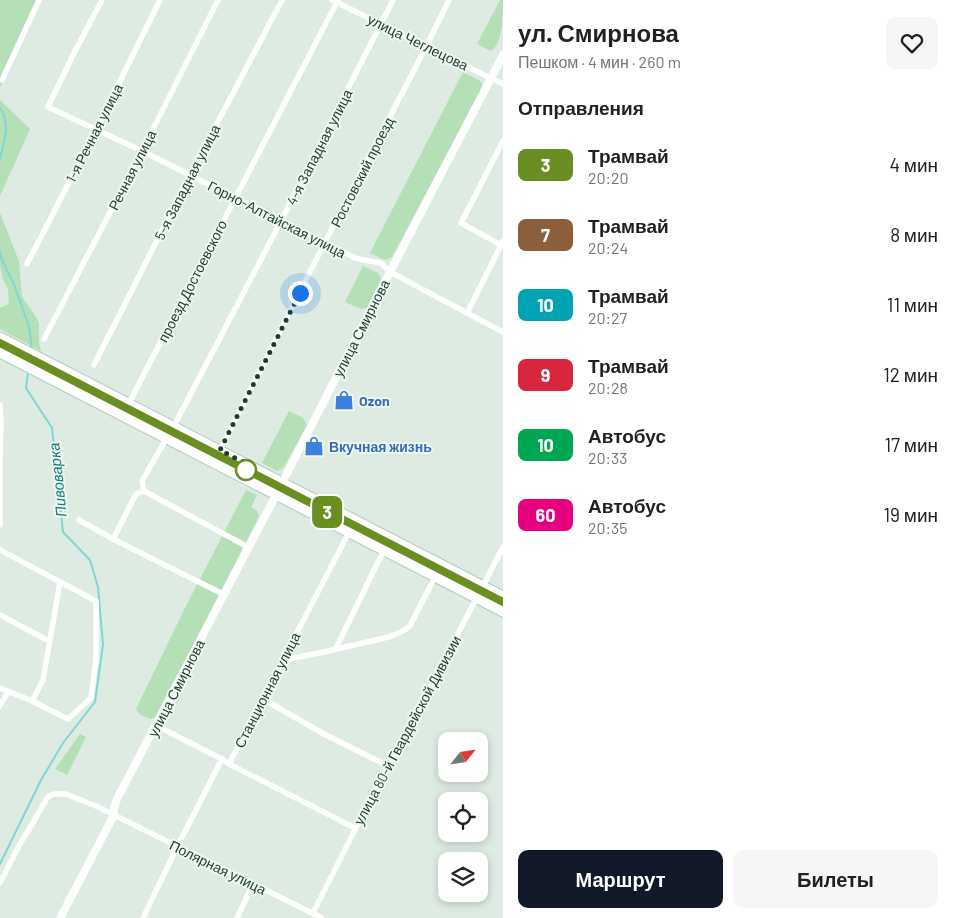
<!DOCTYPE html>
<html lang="ru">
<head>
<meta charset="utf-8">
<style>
  body { margin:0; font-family:Barlow,sans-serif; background:#f6f6f6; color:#202124; height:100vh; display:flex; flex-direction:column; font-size:19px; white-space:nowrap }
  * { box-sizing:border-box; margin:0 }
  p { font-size:16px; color:#757577 }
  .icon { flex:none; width:28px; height:28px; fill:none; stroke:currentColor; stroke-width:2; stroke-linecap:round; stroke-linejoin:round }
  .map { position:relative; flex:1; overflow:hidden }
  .side { display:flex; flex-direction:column; background:#fff; width:450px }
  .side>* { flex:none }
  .badge { padding:0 10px; border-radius:8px; font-size:18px; line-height:32px }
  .needle { width:32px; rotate:60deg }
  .tools { position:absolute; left:438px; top:732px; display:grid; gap:10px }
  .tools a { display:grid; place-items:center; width:50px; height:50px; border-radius:10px; background:#fff; box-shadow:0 2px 8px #0003; font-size:25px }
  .you { position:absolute; width:25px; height:25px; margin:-12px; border:4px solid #fff; border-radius:50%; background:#1a73e8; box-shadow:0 0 0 8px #1a73e833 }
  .map>.badge { position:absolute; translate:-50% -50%; box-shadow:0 0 0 2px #fff }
  h2 { padding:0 15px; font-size:19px; line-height:45px }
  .round { display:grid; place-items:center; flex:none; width:52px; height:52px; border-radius:10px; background:#f6f6f6 }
  .head { display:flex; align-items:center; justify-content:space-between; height:85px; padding:0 15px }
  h1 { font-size:24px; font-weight:800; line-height:38px }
  .action { display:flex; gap:10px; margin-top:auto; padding:10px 15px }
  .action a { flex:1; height:58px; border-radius:10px; background:#111827; color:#fff; font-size:20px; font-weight:800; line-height:58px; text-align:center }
  .action a+a { background:#f6f6f6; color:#202124 }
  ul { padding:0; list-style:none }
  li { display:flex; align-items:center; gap:15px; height:70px; padding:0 15px }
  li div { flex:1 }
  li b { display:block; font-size:19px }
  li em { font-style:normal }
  li .badge { min-width:55px; font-weight:700; text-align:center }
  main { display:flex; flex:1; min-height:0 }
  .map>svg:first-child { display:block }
</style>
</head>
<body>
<main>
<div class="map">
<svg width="503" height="918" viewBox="0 0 503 918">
  <rect width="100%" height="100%" fill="#ddebe2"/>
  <g fill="#b4dfb7">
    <polygon points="0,0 39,0 0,87"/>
    <path d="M500 0H503C503 16 503 42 491 51L477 44Z"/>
    <polygon points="463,72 480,81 483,86 392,257 385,260 370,253"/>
    <polygon points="0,100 30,129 0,196"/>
    <polygon points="0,213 19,261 22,297 33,312 39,323 39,343 41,351 0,329 0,308 9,304 8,289 3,279 0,266"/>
    <polygon points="363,266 378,273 381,279 367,308 361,309 345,302"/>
    <polygon points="289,411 303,418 307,425 283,468 277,471 262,463"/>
    <polygon points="246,490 257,495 251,507 257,511 259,516 157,717 151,719 139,714 136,709 185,608"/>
    <polygon points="80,734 86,737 67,775 55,769"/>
  </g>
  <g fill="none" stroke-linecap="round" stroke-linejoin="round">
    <g stroke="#7fd6d4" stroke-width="2">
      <path d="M0 108C11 125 4 140 0 159"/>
      <polyline points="0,251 2,260 13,282 29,326 32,350"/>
      <polyline points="0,864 41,780 63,743 95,702 103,644 98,587 90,560 63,532 52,428 26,388 28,372"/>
    </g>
    <defs>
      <g id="secondary">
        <polyline points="0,337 503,596"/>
        <polyline points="0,353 503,612"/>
      </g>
    </defs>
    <use href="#secondary" stroke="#b0ccbc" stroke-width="11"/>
    <g stroke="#fff" stroke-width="5.5">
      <polyline points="102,0 73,55 48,107 142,151 355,258 364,260 381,263 390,272 503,332"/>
      <polyline points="332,0 503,84"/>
      <polyline points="2,80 39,0"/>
      <polyline points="501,245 461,223 503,141"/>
      <polyline points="27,264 96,130 160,0"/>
      <polyline points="467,313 503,241"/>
      <polyline points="44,339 142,151 218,0"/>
      <polyline points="94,365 190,175 282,0"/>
      <polyline points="129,403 338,0"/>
      <polyline points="0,405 1,423 0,461"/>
      <polyline points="174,426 281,221 393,0"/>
      <polyline points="220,450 325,242 426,47 449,0"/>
      <polyline points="0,464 0,525"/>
      <polyline points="144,491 248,547"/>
      <polyline points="79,520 113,539 223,594"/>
      <polyline points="113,539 136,494 144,491 142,481 166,439"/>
      <polyline points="0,550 96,601 96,659 91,698 68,719 32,701 0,688"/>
      <polyline points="0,615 49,641"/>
      <polyline points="335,650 384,550"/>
      <path d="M283 660C311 655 339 649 367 642 381 639 399 636 410 626L435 577"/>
      <polyline points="263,699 324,734 388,766"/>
      <polyline points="32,701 43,680 60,582"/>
      <polyline points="0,706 8,692"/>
      <polyline points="157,726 222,759"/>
      <polyline points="229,764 355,828"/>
      <polyline points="0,883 21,842 34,821 47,798 51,795 54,794 66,794 96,806 322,918"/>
      <polyline points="313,913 370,800 483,586 503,547"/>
      <polyline points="143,918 177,847 222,759 229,764 349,532"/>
      <polyline points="237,918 253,884"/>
    </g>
    <polyline stroke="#fff" stroke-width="8" points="60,918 114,815 114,808 117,799 276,495 390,272 503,55"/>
    <use href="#secondary" stroke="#fff" stroke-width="9"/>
    <polyline stroke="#577869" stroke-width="1" points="0,347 503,606"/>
  </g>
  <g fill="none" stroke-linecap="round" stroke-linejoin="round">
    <defs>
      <polyline id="line" points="0,343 503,602"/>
    </defs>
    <use href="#line" stroke="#fff" stroke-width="11"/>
    <use href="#line" stroke="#6b8e23" stroke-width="8"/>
    <polyline stroke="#1e3c2e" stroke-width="5" stroke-dasharray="0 9" points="246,470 243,462 220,450 300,293"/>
  </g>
  <defs>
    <symbol id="shop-bare" viewBox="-9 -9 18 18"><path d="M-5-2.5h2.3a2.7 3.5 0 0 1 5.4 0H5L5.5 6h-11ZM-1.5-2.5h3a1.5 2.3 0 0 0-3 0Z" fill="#3f7fe0" stroke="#eef7f1" stroke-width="2.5" paint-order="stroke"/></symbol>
  </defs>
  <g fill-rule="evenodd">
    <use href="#shop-bare" x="330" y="386" width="28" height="28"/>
    <use href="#shop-bare" x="300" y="432" width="28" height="28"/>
  </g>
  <circle fill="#fff" stroke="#6b8e23" stroke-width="2.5" cx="246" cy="470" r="10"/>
  <g text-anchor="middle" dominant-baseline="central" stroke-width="4" stroke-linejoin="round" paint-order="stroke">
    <g font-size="14" fill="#1e3c2e" stroke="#eef7f1">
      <text transform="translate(418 42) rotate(26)">улица Чеглецова</text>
      <text transform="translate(94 133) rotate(-63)">1-я Речная улица</text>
      <text transform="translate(319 147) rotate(-63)">4-я Западная улица</text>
      <text transform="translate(132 170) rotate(-63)">Речная улица</text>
      <text transform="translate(362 172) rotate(-63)">Ростовский проезд</text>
      <text transform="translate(187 182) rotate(-63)">5-я Западная улица</text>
      <text transform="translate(277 219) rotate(27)">Горно-Алтайская улица</text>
      <text transform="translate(192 281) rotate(-63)">проезд Достоевского</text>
      <text transform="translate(361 328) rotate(-63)">улица Смирнова</text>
      <text transform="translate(176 688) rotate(-63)">улица Смирнова</text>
      <text transform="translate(267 690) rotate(-63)">Станционная улица</text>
      <text transform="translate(407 730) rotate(-62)">улица 80-й Гвардейской Дивизии</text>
      <text transform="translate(218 867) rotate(26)">Полярная улица</text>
    </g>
    <g font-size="14" font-weight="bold" fill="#366cbe" stroke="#eef7f1" text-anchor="start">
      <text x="359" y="400">Ozon</text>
      <text x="329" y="446">Вкучная жизнь</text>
    </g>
    <g font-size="15" font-style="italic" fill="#137d7b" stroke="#eef7f1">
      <text transform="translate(57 480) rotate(-96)">Пивоварка</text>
    </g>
  </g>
</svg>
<div class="tools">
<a><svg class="needle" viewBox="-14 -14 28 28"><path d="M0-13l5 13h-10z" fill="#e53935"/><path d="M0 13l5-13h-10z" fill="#757577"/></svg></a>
<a><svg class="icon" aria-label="locate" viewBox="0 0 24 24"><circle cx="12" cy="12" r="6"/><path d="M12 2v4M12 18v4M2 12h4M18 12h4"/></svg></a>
<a><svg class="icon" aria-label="layers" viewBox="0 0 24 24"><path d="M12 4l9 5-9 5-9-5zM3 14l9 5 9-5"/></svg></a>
</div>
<div class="you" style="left:300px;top:293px"></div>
<b class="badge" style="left:327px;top:512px;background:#6b8e23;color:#fff">3</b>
</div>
<section class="side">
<div class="head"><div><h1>ул. Смирнова</h1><p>Пешком · 4 мин · 260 m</p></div><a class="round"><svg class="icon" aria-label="heart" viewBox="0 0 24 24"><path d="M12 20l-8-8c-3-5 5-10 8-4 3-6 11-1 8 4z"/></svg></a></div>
<h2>Отправления</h2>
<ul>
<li><span class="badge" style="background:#6b8e23;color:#fff">3</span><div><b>Трамвай</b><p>20:20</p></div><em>4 мин</em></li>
<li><span class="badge" style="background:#8b5e3c;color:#fff">7</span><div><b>Трамвай</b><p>20:24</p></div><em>8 мин</em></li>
<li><span class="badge" style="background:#00a3b4;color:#fff">10</span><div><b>Трамвай</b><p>20:27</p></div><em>11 мин</em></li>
<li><span class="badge" style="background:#d7263d;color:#fff">9</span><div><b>Трамвай</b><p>20:28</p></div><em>12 мин</em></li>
<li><span class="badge" style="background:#00a651;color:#fff">10</span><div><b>Автобус</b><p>20:33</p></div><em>17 мин</em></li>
<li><span class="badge" style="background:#e6007e;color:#fff">60</span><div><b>Автобус</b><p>20:35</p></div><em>19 мин</em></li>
</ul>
<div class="action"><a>Маршрут</a><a>Билеты</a></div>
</section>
</main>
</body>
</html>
